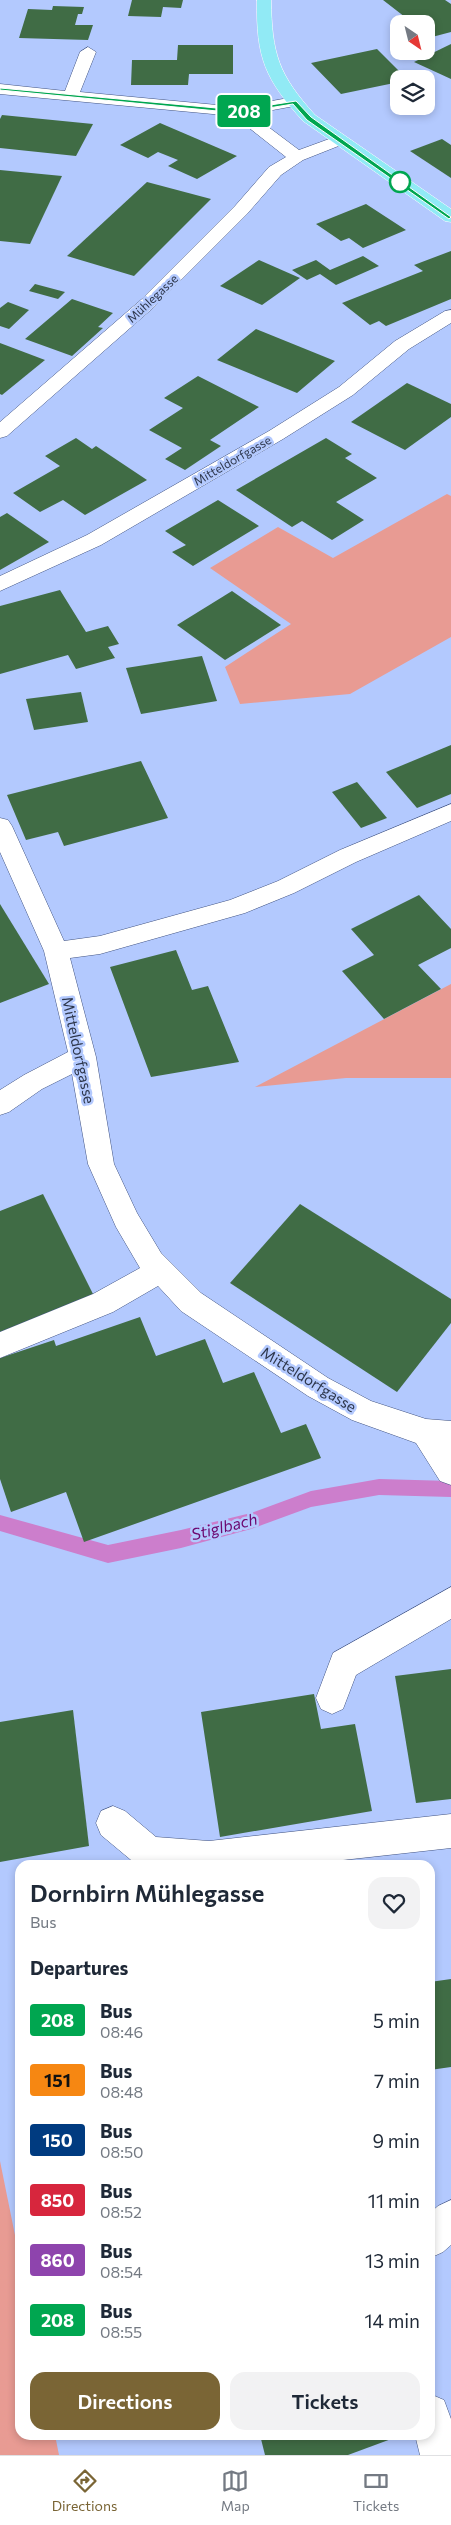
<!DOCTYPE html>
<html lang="en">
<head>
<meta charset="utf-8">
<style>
  body { margin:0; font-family:Commissioner,sans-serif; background:#f2f2f3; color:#1f2937; height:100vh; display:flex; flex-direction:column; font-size:19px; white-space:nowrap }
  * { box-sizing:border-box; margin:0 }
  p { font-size:16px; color:#747a83 }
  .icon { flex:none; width:28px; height:28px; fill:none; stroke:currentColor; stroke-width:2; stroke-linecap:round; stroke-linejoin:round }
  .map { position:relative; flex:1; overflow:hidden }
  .drawer { position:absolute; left:15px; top:1860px; width:420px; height:580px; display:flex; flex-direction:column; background:#fff; border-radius:15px; box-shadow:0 2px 8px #0003 }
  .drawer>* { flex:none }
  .badge { padding:0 10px; border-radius:4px; font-size:18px; line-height:32px }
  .needle { width:32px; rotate:145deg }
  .controls { position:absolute; left:390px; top:15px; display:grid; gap:10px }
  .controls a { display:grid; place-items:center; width:45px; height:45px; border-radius:10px; background:#fff; box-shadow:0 2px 8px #0003; font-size:25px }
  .map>.badge { position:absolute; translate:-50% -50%; box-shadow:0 0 0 2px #fff }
  h2 { padding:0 15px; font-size:19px; line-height:45px }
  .round { display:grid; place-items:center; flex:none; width:52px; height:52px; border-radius:15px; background:#f2f2f3 }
  .head { display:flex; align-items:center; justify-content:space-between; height:85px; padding:0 15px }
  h1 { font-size:24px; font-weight:600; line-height:38px }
  .button { display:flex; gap:10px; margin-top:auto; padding:10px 15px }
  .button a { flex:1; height:58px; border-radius:15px; background:#7a6535; color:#fff; font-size:20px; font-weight:600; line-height:58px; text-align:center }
  .button a+a { background:#f2f2f3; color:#1f2937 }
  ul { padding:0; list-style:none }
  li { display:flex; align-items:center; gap:15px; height:60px; padding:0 15px }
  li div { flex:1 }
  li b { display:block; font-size:19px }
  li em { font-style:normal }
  li .badge { min-width:55px; font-weight:700; text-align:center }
  .tabs { display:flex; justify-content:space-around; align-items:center; height:70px; border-top:1px solid #e0e1e3; background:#fff; font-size:14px; color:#747a83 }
  .tabs a { display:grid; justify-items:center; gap:2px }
  .tabs .active { color:#7a6535 }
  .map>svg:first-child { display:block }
</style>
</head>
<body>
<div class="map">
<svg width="451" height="2455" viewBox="0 0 451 2455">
  <rect width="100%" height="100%" fill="#b3c9fe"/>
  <g fill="#e89b93">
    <polygon points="447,494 451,496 451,637 350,694 240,704 225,667 291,624 210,568 278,527 333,558"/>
    <polygon points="451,984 451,1078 346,1078 255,1087"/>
    <polygon points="0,2161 20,2260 20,2435 55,2435 59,2455 0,2455"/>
  </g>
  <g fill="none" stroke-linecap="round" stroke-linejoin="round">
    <polygon fill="#cc7ecc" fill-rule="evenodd" points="379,1479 451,1481 451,1497 379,1495 311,1507 251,1529 181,1548 108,1563 0,1531 0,1515 108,1545 181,1530 251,1513 311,1491"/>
  </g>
  <g fill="#406c45">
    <polygon points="132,0 183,0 181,8 163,7 161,17 128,16"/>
    <polygon points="383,0 445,0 451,4 451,32 432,37 426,33 426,24 414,24"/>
    <polygon points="53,6 84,7 82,14 78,14 75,25 93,25 88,40 19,38 28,9 52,10"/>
    <polygon points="451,44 451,79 414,62"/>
    <polygon points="178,45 233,45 233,74 189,74 188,85 131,85 132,60 177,60"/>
    <polygon points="377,49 407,79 399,79 399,82 341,94 311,63"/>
    <polygon points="2,115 93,124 76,156 0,148 0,119"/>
    <polygon points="160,123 237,156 197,179 168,166 178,160 158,152 148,158 120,145"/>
    <polygon points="442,139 451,145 451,178 410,151"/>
    <polygon points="0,170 62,176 30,244 0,241"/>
    <polygon points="147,182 211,199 134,276 67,256"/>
    <polygon points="366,204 406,230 363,248 349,238 341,241 316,224"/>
    <polygon points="451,251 451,299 386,326 379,321 370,325 342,303 423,271 414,265"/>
    <polygon points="363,256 379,266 336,285 320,274 307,280 292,270 316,260 330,270"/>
    <polygon points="259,260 300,278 262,305 220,286"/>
    <polygon points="35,284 65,292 58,299 29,291"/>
    <polygon points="72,299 113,313 98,327 103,328 72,356 25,339"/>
    <polygon points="8,302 29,310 9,329 0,326 0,308"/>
    <polygon points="256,329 335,361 297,393 217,360"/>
    <polygon points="0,343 45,360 2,395 0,394"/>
    <polygon points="198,376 259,407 210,440 221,446 185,470 165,459 182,448 149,430 183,408 164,398"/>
    <polygon points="407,383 451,404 451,417 405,450 351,422"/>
    <polygon points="76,438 92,449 96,446 147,480 85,515 63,500 40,512 13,493 60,466 45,456"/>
    <polygon points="326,438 352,454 345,458 377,478 336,502 364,520 332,540 302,521 292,527 236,490"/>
    <polygon points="218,500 259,526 193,566 172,552 186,545 165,531"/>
    <polygon points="7,513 49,542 0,570 0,517"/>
    <polygon points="60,590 86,632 108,626 119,644 108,647 115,658 76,669 68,655 0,674 0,606"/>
    <polygon points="232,591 281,625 225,660 177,625"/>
    <polygon points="202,656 217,701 141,714 126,668"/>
    <polygon points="81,692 88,722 34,730 26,699"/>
    <polygon points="451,745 451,794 417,808 386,772"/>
    <polygon points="141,761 168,818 64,846 58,832 26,840 7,795"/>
    <polygon points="357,782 387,818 361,828 332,792"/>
    <polygon points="419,895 451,929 451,948 418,965 441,989 384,1019 342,971 374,955 351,929"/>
    <polygon points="0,904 49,984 0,1003"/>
    <polygon points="176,950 192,990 208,986 239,1062 151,1077 110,967"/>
    <polygon points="43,1194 95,1298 0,1337 0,1211"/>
    <polygon points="300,1204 451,1299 451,1323 397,1392 230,1283"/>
    <polygon points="140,1317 156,1356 205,1339 223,1383 254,1372 281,1433 306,1424 321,1458 84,1542 66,1492 11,1512 0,1479 0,1358 54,1340 56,1346"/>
    <polygon points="451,1669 451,1799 416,1803 395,1676"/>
    <polygon points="314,1694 321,1729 355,1724 372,1811 220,1837 201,1712"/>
    <polygon points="73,1710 89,1846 0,1862 0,1722"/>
    <polygon points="451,1979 451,2067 430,2070 430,1982"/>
    <polygon points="260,2435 402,2435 348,2455 265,2455"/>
  </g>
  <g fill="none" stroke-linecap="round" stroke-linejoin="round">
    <defs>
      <g id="minor">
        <polygon points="88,47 96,52 80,92 238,107 294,97 300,99 302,102 300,105 251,114 299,150 340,135 348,140 346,143 303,160 281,175 247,214 154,307 7,436 0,438 0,422 142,299 235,206 269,167 286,157 234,116 0,94 0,84 65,91 80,52"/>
        <polygon points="451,310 451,323 409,349 353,395 283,439 101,545 0,591 0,576 87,535 269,431 339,387 395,341 445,311"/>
        <polygon points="451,804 451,821 356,862 294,893 245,913 100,954 70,958 96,1057 114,1164 137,1213 161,1253 201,1293 328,1378 371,1401 426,1419 451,1421 451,1485 440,1481 416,1443 352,1420 308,1396 181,1311 158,1286 113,1312 0,1358 0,1332 93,1294 140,1268 116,1227 88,1164 72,1074 42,1089 9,1112 0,1115 0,1090 24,1075 68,1052 44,951 0,852 0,818 8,820 12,826 64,941 100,936 230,900 278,881 340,850"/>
        <polygon points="451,1587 451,1619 356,1675 343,1709 332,1714 321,1709 316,1698 333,1653"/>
        <polygon points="113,1806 125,1811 156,1837 209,1841 451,1814 451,1848 298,1865 137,1865 101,1835 96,1823 101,1811"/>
        <polygon points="451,2200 451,2245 443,2252 430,2258 430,2213 438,2206"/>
        <polygon points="430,2394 444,2400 451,2419 451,2455 420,2455 415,2435 430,2435"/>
      </g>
      <path id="major" d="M257 0H271C272 54 278 74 315 115L451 209V222L445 221 303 121C265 79 256 58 257 0Z"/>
    </defs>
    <use href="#minor" stroke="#425482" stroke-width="1"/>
    <use href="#major" stroke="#fff" stroke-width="1"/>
    <use href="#minor" fill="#fff" fill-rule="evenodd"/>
    <use href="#major" fill="#91eaf5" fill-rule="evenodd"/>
  </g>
  <polygon fill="#00a650" stroke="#fff" points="0,88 238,110 296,101 311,117 451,217 449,219 307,120 293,104 238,113 0,90"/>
  <circle fill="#fff" stroke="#00a650" stroke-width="2.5" cx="400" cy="182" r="10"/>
  <g text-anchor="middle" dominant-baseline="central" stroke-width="5" stroke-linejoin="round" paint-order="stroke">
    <g font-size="12" fill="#2d364b" stroke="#b3c9fe">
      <text transform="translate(152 298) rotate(-43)">Mühlegasse</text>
      <text transform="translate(232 460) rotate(-30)">Mitteldorfgasse</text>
    </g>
    <g font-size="15" fill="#2d364b" stroke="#b3c9fe">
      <text transform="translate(79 1050) rotate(78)">Mitteldorfgasse</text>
      <text transform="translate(309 1379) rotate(32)">Mitteldorfgasse</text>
    </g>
    <g font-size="16" font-style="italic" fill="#6c076f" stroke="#b3c9fe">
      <text transform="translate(224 1526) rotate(-14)">Stiglbach</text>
    </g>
  </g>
</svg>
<div class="controls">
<a><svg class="needle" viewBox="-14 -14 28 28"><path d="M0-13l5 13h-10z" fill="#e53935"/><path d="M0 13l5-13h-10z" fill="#747a83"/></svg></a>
<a><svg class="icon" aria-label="layers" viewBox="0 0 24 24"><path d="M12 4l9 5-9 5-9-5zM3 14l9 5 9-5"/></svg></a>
</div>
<b class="badge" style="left:244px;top:111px;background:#00a650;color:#fff">208</b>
<section class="drawer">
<div class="head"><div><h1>Dornbirn Mühlegasse</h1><p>Bus</p></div><a class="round"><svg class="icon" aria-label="heart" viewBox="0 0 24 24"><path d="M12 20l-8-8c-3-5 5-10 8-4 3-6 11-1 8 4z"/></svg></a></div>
<h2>Departures</h2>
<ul>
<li><span class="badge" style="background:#00a650;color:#fff">208</span><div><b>Bus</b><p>08:46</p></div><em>5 min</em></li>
<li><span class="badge" style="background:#f68712;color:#111">151</span><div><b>Bus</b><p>08:48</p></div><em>7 min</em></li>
<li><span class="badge" style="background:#003b80;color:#fff">150</span><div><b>Bus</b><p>08:50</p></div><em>9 min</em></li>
<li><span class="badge" style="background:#d7263d;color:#fff">850</span><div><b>Bus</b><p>08:52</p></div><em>11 min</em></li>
<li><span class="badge" style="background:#8e44ad;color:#fff">860</span><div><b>Bus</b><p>08:54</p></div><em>13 min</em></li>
<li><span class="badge" style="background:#00a650;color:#fff">208</span><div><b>Bus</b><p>08:55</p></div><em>14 min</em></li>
</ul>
<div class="button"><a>Directions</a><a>Tickets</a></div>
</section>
</div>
<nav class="tabs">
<a class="active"><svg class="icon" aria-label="directions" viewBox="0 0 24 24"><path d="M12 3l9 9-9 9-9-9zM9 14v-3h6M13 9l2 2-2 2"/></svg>Directions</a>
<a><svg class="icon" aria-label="map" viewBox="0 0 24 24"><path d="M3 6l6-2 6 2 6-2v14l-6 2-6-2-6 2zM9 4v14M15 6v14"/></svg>Map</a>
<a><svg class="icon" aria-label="tickets" viewBox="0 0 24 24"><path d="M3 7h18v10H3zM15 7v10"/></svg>Tickets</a>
</nav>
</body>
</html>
